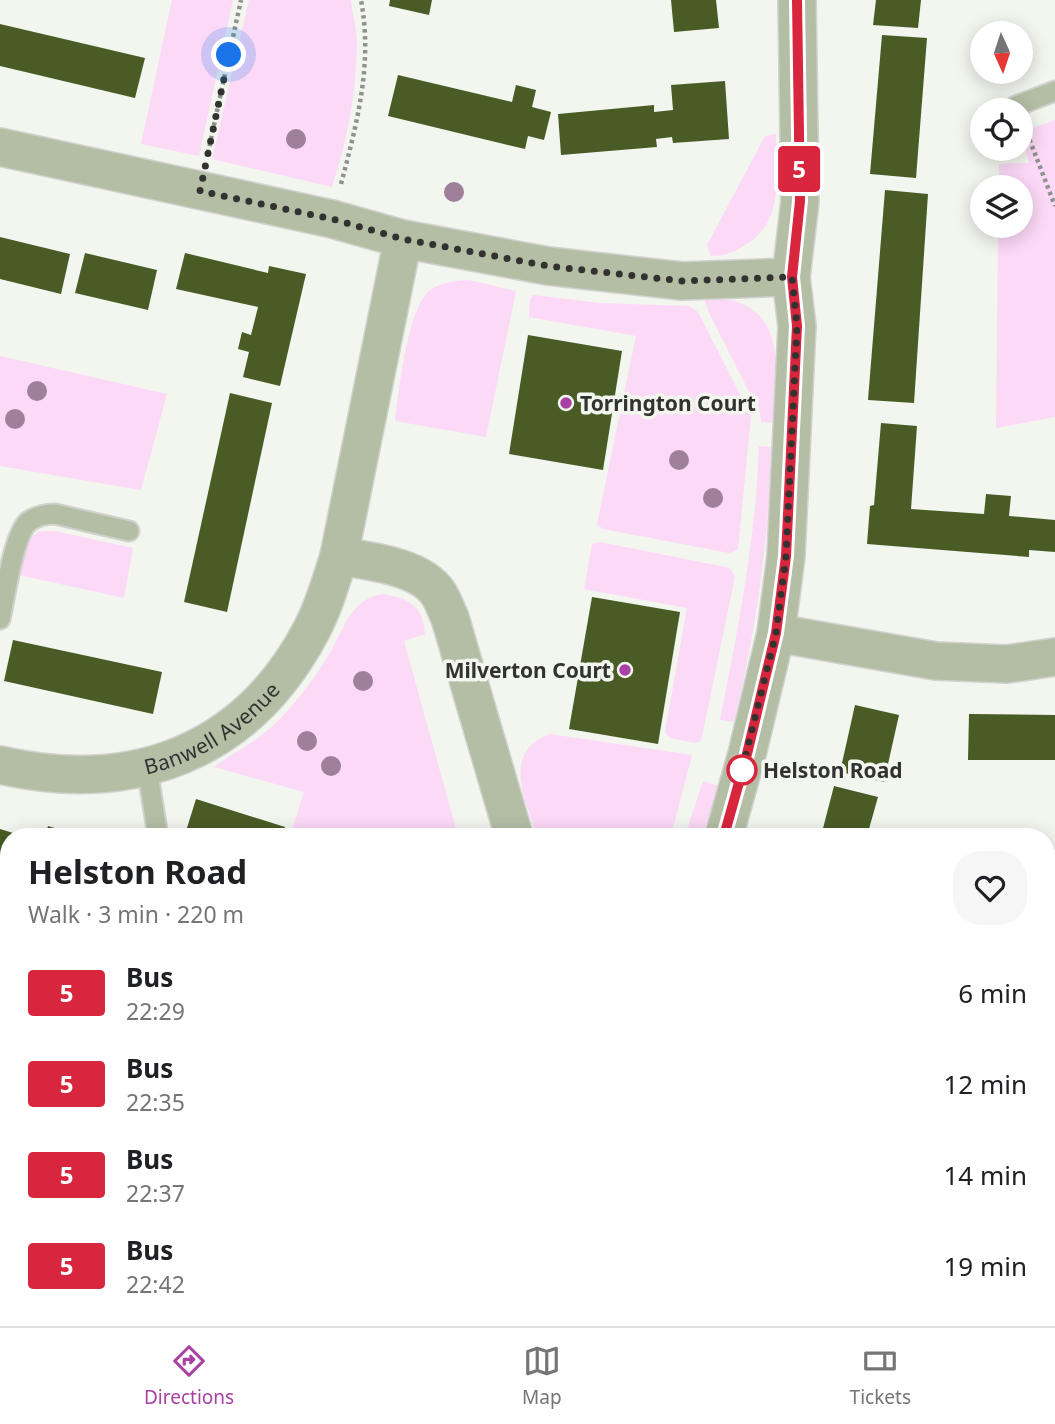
<!DOCTYPE html>
<html lang="en">
<head>
<meta charset="utf-8">
<style>
  body { margin:0; font-family:"Noto Sans",sans-serif; background:#f6f6f6; color:#202124; height:100vh; display:flex; flex-direction:column; font-size:26px; white-space:nowrap }
  * { box-sizing:border-box; margin:0 }
  p { font-size:23px; color:#757577 }
  .icon { flex:none; width:38px; height:38px; fill:none; stroke:currentColor; stroke-width:2; stroke-linecap:round; stroke-linejoin:round }
  .map { position:relative; flex:1; overflow:hidden }
  .sheet { position:absolute; left:0px; top:828px; width:1055px; height:499px; display:flex; flex-direction:column; background:#fff; border-radius:28px 28px 0 0; box-shadow:0 4px 18px #0003 }
  .sheet>* { flex:none }
  .badge { padding:0 14px; border-radius:5px; font-size:24px; line-height:46px }
  .needle { width:46px; rotate:177deg }
  .tools { position:absolute; left:970px; top:21px; display:grid; gap:14px }
  .tools a { display:grid; place-items:center; width:63px; height:63px; border-radius:50%; background:#fff; box-shadow:0 4px 18px #0003; font-size:35px }
  .you { position:absolute; width:35px; height:35px; margin:-18px; border:5px solid #fff; border-radius:50%; background:#1a73e8; box-shadow:0 0 0 10px #1a73e833 }
  .map>.badge { position:absolute; translate:-50% -50%; box-shadow:0 0 0 4px #fff }
  .round { display:grid; place-items:center; flex:none; width:74px; height:74px; border-radius:28px; background:#f6f6f6 }
  .head { display:flex; align-items:center; justify-content:space-between; height:119px; padding:0 28px }
  h1 { font-size:33px; font-weight:700; line-height:52px }
  ul { padding:0; list-style:none }
  li { display:flex; align-items:center; gap:21px; height:91px; padding:0 28px }
  li div { flex:1 }
  li b { display:block; font-size:26px }
  li em { font-style:normal }
  li .badge { min-width:77px; font-weight:700; text-align:center }
  .menu { display:flex; justify-content:space-around; align-items:center; height:98px; border-top:2px solid #e0e0e0; background:#fff; font-size:19px; color:#757577 }
  .menu a { display:grid; justify-items:center; gap:4px }
  .menu .current { color:#a941a3 }
  .map>svg:first-child { display:block }
</style>
</head>
<body>
<div class="map">
<svg width="1055" height="1326" viewBox="0 0 1055 1326">
  <rect width="100%" height="100%" fill="#f3f5ef"/>
  <g fill="#fcd9f7">
    <polygon points="172,0 233,0 199,156 141,144"/>
    <path d="M249 0H351C352 14 357 29 357 43 356 94 348 138 332 187L212 159Z"/>
    <polygon points="1055,120 1055,417 996,428 998,226 1020,226 1020,187 999,187 999,164 1029,163 1021,132"/>
    <path d="M776 134C776 174 785 220 747 244 736 252 725 256 711 256L707 245 765 136Z"/>
    <path d="M469 280 516 291 486 437 395 421C399 391 407 312 428 292 440 282 454 281 469 280Z"/>
    <polygon points="533,295 600,303 689,306 698,312 751,416 738,549 729,553 603,529 597,524 636,336 529,317 530,300"/>
    <path d="M718 298C789 305 776 371 774 423L761 422 760 413 709 313 704 299Z"/>
    <polygon points="0,356 167,394 141,490 0,466"/>
    <path d="M759 446 771 447C769 540 756 631 734 722L720 720C738 629 756 538 759 446Z"/>
    <path d="M43 531H55L133 548 124 598 19 575C23 557 23 536 43 531Z"/>
    <polygon points="600,542 730,568 735,577 701,741 695,743 670,738 665,732 687,608 584,589 592,544"/>
    <path d="M383 594C409 598 423 606 425 634L404 641 458 836H290L304 792 214 767C230 755 248 746 263 734 286 717 317 676 331 651 344 628 352 598 383 594Z"/>
    <path d="M550 734 692 755 671 836H537C526 801 500 752 550 734Z"/>
    <polygon points="703,781 719,786 702,836 685,836"/>
    <polygon points="1055,1150 1055,1326 852,1326 859,1318 1046,1318 1047,1160"/>
  </g>
  <g fill="#495c26">
    <polygon points="390,0 432,0 429,15 389,6"/>
    <polygon points="671,0 716,0 719,28 674,32"/>
    <polygon points="876,0 921,0 918,28 873,25"/>
    <polygon points="0,24 145,58 135,98 0,66"/>
    <polygon points="882,35 927,38 916,178 870,174"/>
    <polygon points="398,75 512,102 516,85 536,90 532,107 551,112 544,140 528,136 525,149 388,116"/>
    <polygon points="725,81 729,139 673,143 672,137 656,139 657,147 561,155 558,114 654,105 654,112 673,110 671,85"/>
    <polygon points="885,190 928,194 914,403 868,400"/>
    <polygon points="0,237 70,254 61,294 0,279"/>
    <polygon points="85,253 157,270 148,310 75,293"/>
    <polygon points="185,253 268,273 269,266 306,274 280,386 243,377 249,352 238,349 242,332 251,335 258,307 176,289"/>
    <polygon points="528,335 622,351 603,470 509,454"/>
    <polygon points="230,393 272,403 227,612 184,602"/>
    <polygon points="881,423 917,426 911,509 984,514 986,494 1011,496 1009,516 1055,520 1055,552 1029,550 1029,557 867,544 870,506 874,505"/>
    <polygon points="592,597 680,612 658,744 569,729"/>
    <polygon points="13,640 162,672 153,714 4,681"/>
    <polygon points="855,705 899,715 884,782 840,772"/>
    <polygon points="969,714 1055,715 1055,760 968,760"/>
    <polygon points="834,786 878,797 867,836 821,836"/>
    <polygon points="196,799 285,827 282,836 203,836 186,831"/>
    <polygon points="48,826 81,836 45,836"/>
    <polygon points="0,829 23,836 9,836 9,869 0,867"/>
    <polygon points="1055,971 1055,1042 1046,1052 1046,981"/>
    <polygon points="0,1168 9,1170 9,1212 0,1210"/>
    <polygon points="139,1318 243,1318 250,1326 192,1326 189,1322 184,1326 146,1326"/>
    <polygon points="633,1318 649,1318 658,1326 625,1326"/>
    <polygon points="665,1318 805,1318 797,1326 663,1326 668,1321"/>
  </g>
  <g fill="none" stroke-linecap="round" stroke-linejoin="round">
    <defs>
      <g id="lane">
        <polyline points="1016,106 1055,91"/>
        <path d="M0 619C5 598 13 536 28 522 36 516 46 514 55 514L129 531"/>
        <polyline points="147,768 158,836"/>
        <polyline points="599,1326 607,1318"/>
      </g>
      <g id="street">
        <polyline points="0,147 332,219 403,239 548,266 682,281 791,277"/>
        <path d="M339 556C368 561 420 566 438 593 443 600 446 610 450 618L514 836"/>
        <polyline points="776,633 936,661 1007,664 1055,657"/>
        <path id="s1" d="M0 765C132 795 246 754 311 631 324 607 331 581 339 556L403 239"/>
        <polyline points="724,836 747,754 776,633 786,556 797,326 791,277 800,201 797,0"/>
        <polyline points="0,1111 9,1113"/>
        <polyline points="1046,1133 1055,1124"/>
        <polyline points="342,1318 352,1326"/>
        <polyline points="467,1326 473,1318"/>
      </g>
    </defs>
    <use href="#lane" stroke="#d0d2cd" stroke-width="23"/>
    <use href="#street" stroke="#d0d2cd" stroke-width="40"/>
    <g stroke="#90928e" stroke-width="4.5" stroke-dasharray="3.5 3.5" stroke-linecap="butt">
      <polyline points="1027,133 1055,206"/>
      <polyline points="208,153 241,0"/>
      <path d="M341 184C357 123 373 64 361 0"/>
      <polyline points="860,1326 867,1318"/>
    </g>
    <use href="#lane" stroke="#b4bea5" stroke-width="19"/>
    <use href="#street" stroke="#b4bea5" stroke-width="37"/>
  </g>
  <g fill="#9f809b">
    <circle cx="296" cy="139" r="10"/>
    <circle cx="454" cy="192" r="10"/>
    <circle cx="37" cy="391" r="10"/>
    <circle cx="15" cy="419" r="10"/>
    <circle cx="679" cy="460" r="10"/>
    <circle cx="713" cy="498" r="10"/>
    <circle cx="363" cy="681" r="10"/>
    <circle cx="307" cy="741" r="10"/>
    <circle cx="331" cy="766" r="10"/>
  </g>
  <g fill="none" stroke-linecap="round" stroke-linejoin="round">
    <defs>
      <polyline id="line" points="724,836 747,754 776,633 786,556 797,326 792,277 800,201 797,0"/>
    </defs>
    <use href="#line" stroke="#fff" stroke-width="16"/>
    <use href="#line" stroke="#d7263d" stroke-width="10"/>
    <polyline stroke="#323331" stroke-width="7" stroke-dasharray="0 12.6" points="229,55 200,191 332,219 403,239 548,266 682,281 792,277 797,326 786,556 776,633 741,774 742,770"/>
  </g>
  <g fill="#a941a3" stroke="#f3f5ef" stroke-width="2.5">
    <circle cx="566" cy="403" r="7"/>
    <circle cx="625" cy="670" r="7"/>
  </g>
  <circle fill="#fff" stroke="#d7263d" stroke-width="3.5" cx="742" cy="770" r="14"/>
  <g text-anchor="middle" dominant-baseline="central" stroke-width="7" stroke-linejoin="round" paint-order="stroke">
    <g font-size="21" font-weight="bold" fill="#323331" stroke="#f3f5ef" text-anchor="start">
      <text x="580" y="403">Torrington Court</text>
      <text x="611" y="670" text-anchor="end">Milverton Court</text>
    </g>
    <g font-size="21" fill="#323331" stroke="#f3f5ef">
      <text stroke="none"><textPath href="#s1" startOffset="224">Banwell Avenue</textPath></text>
    </g>
    <g font-size="21" font-weight="bold" fill="#323331" stroke="#f3f5ef" text-anchor="start">
      <text x="763" y="770">Helston Road</text>
    </g>
  </g>
</svg>
<div class="tools">
<a><svg class="needle" viewBox="-14 -14 28 28"><path d="M0-13l5 13h-10z" fill="#e53935"/><path d="M0 13l5-13h-10z" fill="#757577"/></svg></a>
<a><svg class="icon" aria-label="locate" viewBox="0 0 24 24"><circle cx="12" cy="12" r="6"/><path d="M12 2v4M12 18v4M2 12h4M18 12h4"/></svg></a>
<a><svg class="icon" aria-label="layers" viewBox="0 0 24 24"><path d="M12 4l9 5-9 5-9-5zM3 14l9 5 9-5"/></svg></a>
</div>
<div class="you" style="left:229px;top:55px"></div>
<b class="badge" style="left:799px;top:169px;background:#d7263d;color:#fff">5</b>
<section class="sheet">
<div class="head"><div><h1>Helston Road</h1><p>Walk · 3 min · 220 m</p></div><a class="round"><svg class="icon" aria-label="heart" viewBox="0 0 24 24"><path d="M12 20l-8-8c-3-5 5-10 8-4 3-6 11-1 8 4z"/></svg></a></div>
<ul>
<li><span class="badge" style="background:#d7263d;color:#fff">5</span><div><b>Bus</b><p>22:29</p></div><em>6 min</em></li>
<li><span class="badge" style="background:#d7263d;color:#fff">5</span><div><b>Bus</b><p>22:35</p></div><em>12 min</em></li>
<li><span class="badge" style="background:#d7263d;color:#fff">5</span><div><b>Bus</b><p>22:37</p></div><em>14 min</em></li>
<li><span class="badge" style="background:#d7263d;color:#fff">5</span><div><b>Bus</b><p>22:42</p></div><em>19 min</em></li>
</ul>
</section>
</div>
<nav class="menu">
<a class="current"><svg class="icon" aria-label="directions" viewBox="0 0 24 24"><path d="M12 3l9 9-9 9-9-9zM9 14v-3h6M13 9l2 2-2 2"/></svg>Directions</a>
<a><svg class="icon" aria-label="map" viewBox="0 0 24 24"><path d="M3 6l6-2 6 2 6-2v14l-6 2-6-2-6 2zM9 4v14M15 6v14"/></svg>Map</a>
<a><svg class="icon" aria-label="tickets" viewBox="0 0 24 24"><path d="M3 7h18v10H3zM15 7v10"/></svg>Tickets</a>
</nav>
</body>
</html>
